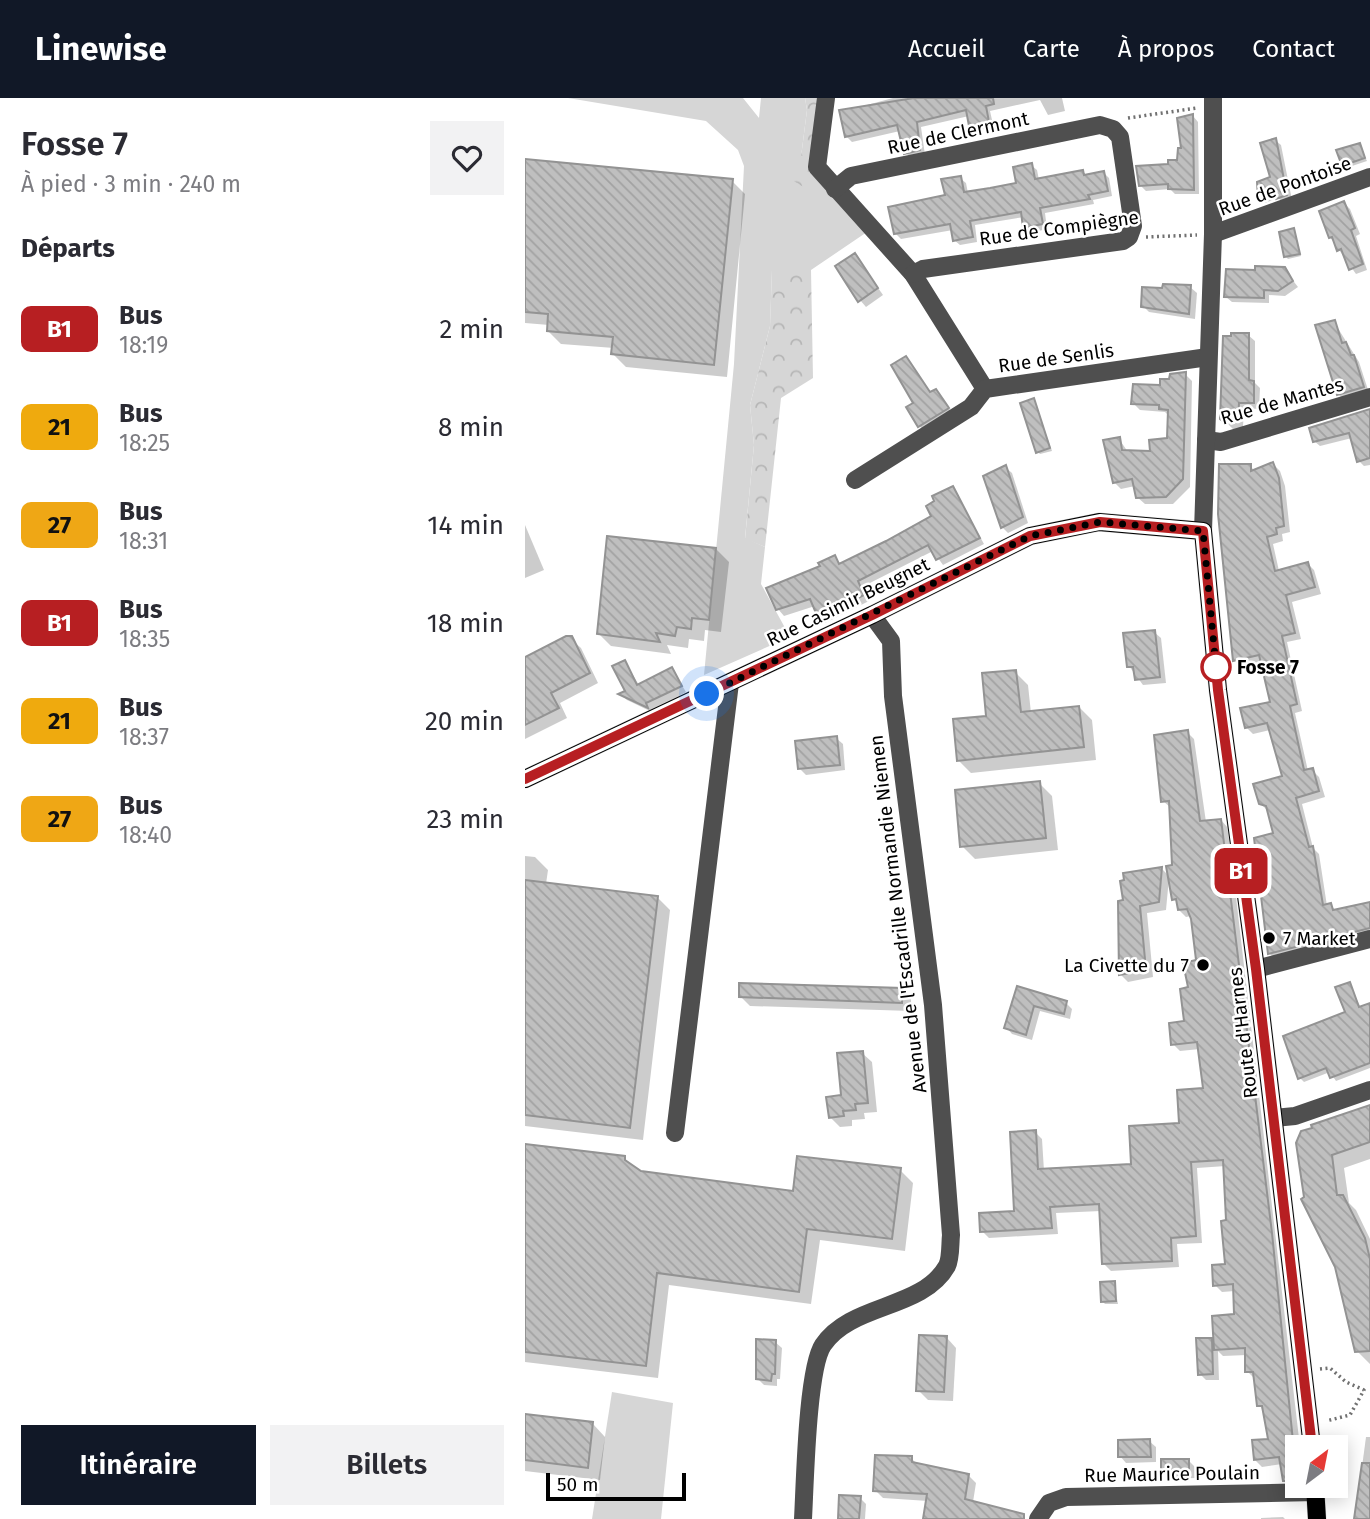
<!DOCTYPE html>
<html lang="fr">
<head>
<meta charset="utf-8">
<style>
  body { margin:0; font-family:"Fira Sans",sans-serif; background:#f2f2f3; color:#2b2b33; height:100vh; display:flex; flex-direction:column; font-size:26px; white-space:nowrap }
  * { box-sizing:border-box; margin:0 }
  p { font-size:23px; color:#7c7c81 }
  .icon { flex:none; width:38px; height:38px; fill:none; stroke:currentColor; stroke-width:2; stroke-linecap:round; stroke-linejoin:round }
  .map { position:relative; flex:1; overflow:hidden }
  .details { display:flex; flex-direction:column; background:#fff; width:525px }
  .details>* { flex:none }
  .badge { padding:0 14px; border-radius:10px; font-size:24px; line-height:46px }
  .needle { width:46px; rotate:32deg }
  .controls { position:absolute; left:760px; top:1337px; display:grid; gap:14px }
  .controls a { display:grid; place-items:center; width:63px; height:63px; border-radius:0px; background:#fff; box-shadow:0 4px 18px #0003; font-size:35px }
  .scale { position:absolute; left:21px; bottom:18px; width:140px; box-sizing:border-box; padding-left:7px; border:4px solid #000; border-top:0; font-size:19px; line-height:24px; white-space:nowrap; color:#000; -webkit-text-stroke:5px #fff; paint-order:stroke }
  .you { position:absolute; width:35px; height:35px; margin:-18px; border:5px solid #fff; border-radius:50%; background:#1a73e8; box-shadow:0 0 0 10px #1a73e833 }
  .map>.badge { position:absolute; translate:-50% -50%; box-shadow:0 0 0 4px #fff }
  h2 { padding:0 21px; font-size:26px; line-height:63px }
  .round { display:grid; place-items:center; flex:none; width:74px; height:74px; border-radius:0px; background:#f2f2f3 }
  .headline { display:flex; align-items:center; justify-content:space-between; height:119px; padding:0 21px }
  h1 { font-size:33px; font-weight:600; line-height:52px }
  .cta { display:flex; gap:14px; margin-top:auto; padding:14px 21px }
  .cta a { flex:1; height:80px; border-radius:0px; background:#111827; color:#fff; font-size:28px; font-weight:600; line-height:80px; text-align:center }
  .cta a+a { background:#f2f2f3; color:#2b2b33 }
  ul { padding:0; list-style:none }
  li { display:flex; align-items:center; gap:21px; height:98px; padding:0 21px }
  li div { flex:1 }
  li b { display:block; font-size:26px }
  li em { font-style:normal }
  li .badge { min-width:77px; font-weight:700; text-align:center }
  header { display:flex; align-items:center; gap:42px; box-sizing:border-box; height:98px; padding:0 35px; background:#111827; color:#fff }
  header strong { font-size:33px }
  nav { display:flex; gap:38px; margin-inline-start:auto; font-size:24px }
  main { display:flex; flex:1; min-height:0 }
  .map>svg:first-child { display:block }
</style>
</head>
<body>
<header>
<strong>Linewise</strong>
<nav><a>Accueil</a><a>Carte</a><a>À propos</a><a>Contact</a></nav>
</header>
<main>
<section class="details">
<div class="headline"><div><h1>Fosse 7</h1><p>À pied · 3 min · 240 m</p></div><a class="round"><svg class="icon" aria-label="heart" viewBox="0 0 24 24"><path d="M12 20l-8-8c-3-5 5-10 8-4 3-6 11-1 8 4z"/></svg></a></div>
<h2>Départs</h2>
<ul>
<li><span class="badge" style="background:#b71f22;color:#fff">B1</span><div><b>Bus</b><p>18:19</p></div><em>2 min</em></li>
<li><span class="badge" style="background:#efaa0e;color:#111">21</span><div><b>Bus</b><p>18:25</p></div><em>8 min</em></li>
<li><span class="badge" style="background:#efa715;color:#111">27</span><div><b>Bus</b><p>18:31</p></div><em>14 min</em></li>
<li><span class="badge" style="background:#b71f22;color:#fff">B1</span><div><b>Bus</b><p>18:35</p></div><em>18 min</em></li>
<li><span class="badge" style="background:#efaa0e;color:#111">21</span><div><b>Bus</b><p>18:37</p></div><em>20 min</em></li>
<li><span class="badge" style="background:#efa715;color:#111">27</span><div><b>Bus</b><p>18:40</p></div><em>23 min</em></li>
</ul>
<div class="cta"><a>Itinéraire</a><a>Billets</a></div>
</section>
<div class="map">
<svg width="845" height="1421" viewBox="0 0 845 1421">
  <defs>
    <pattern id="forest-crowns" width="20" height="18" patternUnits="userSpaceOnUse" patternTransform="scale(1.75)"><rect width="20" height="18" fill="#d6d6d6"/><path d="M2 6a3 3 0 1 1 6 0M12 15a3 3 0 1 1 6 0" fill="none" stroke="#b6b6b6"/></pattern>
    <pattern id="building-back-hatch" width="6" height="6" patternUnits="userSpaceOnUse" patternTransform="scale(1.75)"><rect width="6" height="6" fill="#bfbfbf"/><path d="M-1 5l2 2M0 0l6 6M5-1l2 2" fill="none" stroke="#a2a2a2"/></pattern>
  </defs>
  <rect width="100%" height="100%" fill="#fff"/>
  <g fill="#d6d6d6">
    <polygon points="43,0 218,0 234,20 236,0 280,0 282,12 276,59 342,134 286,172 247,172 245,228 225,307 229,347 220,440 240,449 236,486 265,539 179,577 209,266 219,68 213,52 181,23"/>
    <polygon points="87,1294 148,1305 136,1421 67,1421"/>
  </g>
  <g fill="url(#forest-crowns)">
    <polygon points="280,0 294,0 297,83 280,90 259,77 276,59 282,12"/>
    <polygon points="247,172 286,172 288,280 256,300 240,449 220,441 229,347 225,307 245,228"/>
  </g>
  <g fill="#0003">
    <polygon points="368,0 537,0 540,13 523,17 515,2 465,13 467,22 448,26 448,29 444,18 396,29 400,57 386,60 381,55 375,33 327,44 321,38 316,14"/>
    <polygon points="668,18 673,24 674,96 650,96 645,91 621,93 615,87 654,64"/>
    <polygon points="467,25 468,29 451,33 448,30"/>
    <polygon points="750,42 756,47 767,102 759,105 753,100 740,105 735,99 734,85 747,80"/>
    <polygon points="834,47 842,63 821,70 818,67"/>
    <polygon points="0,63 207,83 220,96 202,279 101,269 88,256 89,250 36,246 23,233 24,227 0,225"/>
    <polygon points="506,67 512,72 514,82 558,74 562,78 579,75 584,80 587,98 568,102 569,106 520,115 522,131 505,135 500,129 499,119 450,127 452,144 435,147 429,142 428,132 376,141 370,135 422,99 435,80 441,85 443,95 493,86"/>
    <polygon points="819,105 825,111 835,136 831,138 842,172 831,176 805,139"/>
    <polygon points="769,132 776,158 763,161 760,158"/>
    <polygon points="330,157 358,197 341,209 335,202"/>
    <polygon points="759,171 773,189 760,198 744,197 744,205 707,204 701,199"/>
    <polygon points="665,189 672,195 670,221 624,214 618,208"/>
    <polygon points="809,224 834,264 844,295 819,302 813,296"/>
    <polygon points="723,237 730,243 730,285 735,290 734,311 719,310 718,329 709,332 697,320"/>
    <polygon points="381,260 406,296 411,293 428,316 400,333 394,328"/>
    <polygon points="660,276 667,283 665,389 648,406 620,406 612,399 610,388 596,391 589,384 594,341 603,354 627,354 644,341 644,318 640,314 615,312 608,305"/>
    <polygon points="509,302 527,353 515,356 513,354"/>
    <polygon points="845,313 845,367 839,368 834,363 827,340 795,348 789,343 786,332"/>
    <polygon points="748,366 755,373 760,388 765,434 757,436 758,443 748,446 754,473 783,466 789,472 796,496 767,504 776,541 762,544 777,613 770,615 783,673 787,672 794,679 800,699 777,706 788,750 794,756 802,808 811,813 845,806 845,838 751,862 744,855 751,736 742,712 735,705 759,679 745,632 728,636 721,629 748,605 738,564 717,569 710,562 725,368 730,373"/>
    <polygon points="480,369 487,375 503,425 483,435 477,429"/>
    <polygon points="428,390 459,446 418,467 408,453 337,489 344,503 300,525 290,508 259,518 253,511 309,460 316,466 408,419"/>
    <polygon points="0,427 19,472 0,480"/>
    <polygon points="191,451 204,464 196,534 180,532 179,543 164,541 163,550 142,547 146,556 86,548 73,535"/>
    <polygon points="629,534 636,540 641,585 618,587 604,568"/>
    <polygon points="46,541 56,550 73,585 35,605 42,620 0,641 0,562"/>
    <polygon points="100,564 114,587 147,571 161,594 127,614 102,602 96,597 102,594"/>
    <polygon points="490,574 503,587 506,615 554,609 567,622 571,662 446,675 433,662"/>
    <polygon points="662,634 669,641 681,724 696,722 703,730 775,1349 772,1349 772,1388 766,1390 759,1382 757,1366 737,1369 730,1362 745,1343 729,1280 722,1273 722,1257 698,1258 693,1253 694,1282 681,1282 675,1276 686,1241 690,1246 711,1218 710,1193 697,1194 690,1187 702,1168 701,1068 672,1070 677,1145 652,1146 654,1169 586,1173 579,1166 576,1113 531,1115 533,1136 464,1140 457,1133 491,1114 510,1034 517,1041 519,1073 608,1068 656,1027 680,991 675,951 655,953 648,946 661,925 665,891 673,864 666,818 661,819 654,812 644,780 641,812 622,815 628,879 603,884 595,876 600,803 637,771 645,779 648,769 646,710 638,703"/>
    <polygon points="311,640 318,646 320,672 281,677 275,671"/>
    <polygon points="514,685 527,698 533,752 450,761 437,748"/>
    <polygon points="0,758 10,759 23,772 21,786 132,799 145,812 118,1042 0,1028"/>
    <polygon points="824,886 836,910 845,907 845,970 811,983 805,974 779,984 775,980 822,915"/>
    <polygon points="493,890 541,905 547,911 545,921 515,913 507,942 487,936 481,929"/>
    <polygon points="377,892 386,901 386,913 225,908 216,899"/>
    <polygon points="337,955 347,964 352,1014 339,1015 340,1021 327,1022 327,1028 315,1029 305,1019"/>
    <polygon points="845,1009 845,1061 819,1070 824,1105 831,1112 845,1141 845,1266 832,1253 812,1168 781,1099 788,1029"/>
    <polygon points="0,1048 99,1060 115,1074 269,1095 375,1072 388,1085 380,1153 295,1142 286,1206 144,1187 133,1280 0,1264"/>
    <polygon points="589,1185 593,1206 580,1206 578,1204"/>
    <polygon points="422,1240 431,1250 428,1303 403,1302 393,1292"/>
    <polygon points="250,1244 257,1250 255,1281 252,1281 252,1288 239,1287 233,1281"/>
    <polygon points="0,1318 68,1326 80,1339 75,1382 0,1373"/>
    <polygon points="841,1339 845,1339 845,1421 830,1421"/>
    <polygon points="624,1343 631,1349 631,1364 601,1365 595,1358"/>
    <polygon points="386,1360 394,1368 443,1377 451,1385 448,1404 494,1421 400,1421 403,1403 358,1400 350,1392"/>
    <polygon points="663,1362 670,1369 670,1380 644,1381 637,1374"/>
    <polygon points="335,1400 341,1406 340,1421 315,1421"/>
    <polygon points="758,1419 760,1421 736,1421 736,1420"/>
  </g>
  <g fill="url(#building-back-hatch)" stroke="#939393" stroke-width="2">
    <polygon points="389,0 468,0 469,6 461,8 464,24 444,28 441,12 392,24 395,52 379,56 372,27 320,39 314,12"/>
    <polygon points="668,16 669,92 643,91 643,86 614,88 611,68 643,66 643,62 652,62 653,50 656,50 652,20"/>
    <polygon points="751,40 762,97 751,101 749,94 733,100 732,84 745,79 735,45"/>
    <polygon points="835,45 840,60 817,68 811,52"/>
    <polygon points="0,61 208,81 189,267 86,256 88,239 22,233 23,216 0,214"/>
    <polygon points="507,65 510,81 558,72 559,77 579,73 583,93 563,97 565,101 515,110 518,126 498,130 496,114 445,123 448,139 437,141 428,143 425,126 369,136 363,109 420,97 416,81 436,78 439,94 465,90 491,85 488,69"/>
    <polygon points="819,103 830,130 826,132 838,166 824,172 816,151 812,153 807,139 804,140 794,113"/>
    <polygon points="769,130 775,156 759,159 754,134"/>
    <polygon points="330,155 353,190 333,204 310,168"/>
    <polygon points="730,168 760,169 768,183 753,193 739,192 739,200 699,199 701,171 730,172"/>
    <polygon points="638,186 666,187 664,216 616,209 617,189 637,190"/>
    <polygon points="810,222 817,245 821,244 826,257 829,257 839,289 812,297 790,227"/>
    <polygon points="706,235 724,235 724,282 729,283 729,305 714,305 713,323 701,326 695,321 698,238 706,238"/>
    <polygon points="381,258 405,294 411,291 424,310 393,329 381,309 388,305 366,267"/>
    <polygon points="661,274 658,381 641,399 611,400 607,381 588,385 578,342 595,339 597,352 625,353 624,342 642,340 643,312 634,311 634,307 606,306 608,286 635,287 635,281 644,281 645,276"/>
    <polygon points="509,300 525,350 511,355 495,305"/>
    <polygon points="845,311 845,360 832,364 824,335 788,344 784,330"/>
    <polygon points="748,364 754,380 759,428 751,430 752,436 742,439 750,473 783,464 790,489 761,497 770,535 757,538 772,606 765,608 779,672 788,670 794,693 771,700 784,749 788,748 798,807 806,805 808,812 845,804 845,830 743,856 729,740 748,735 741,708 734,706 728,686 757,678 742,625 720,630 715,610 745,604 734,557 708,563 693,416 694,366 726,366 726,373"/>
    <polygon points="481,367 498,419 476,430 458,378"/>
    <polygon points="428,388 455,440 411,462 403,447 333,483 339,497 293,520 285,501 251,512 241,490 295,468 293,465 310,457 314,466 361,443 406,418 401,408 409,403 407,398"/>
    <polygon points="82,438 191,450 184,522 167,520 166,531 152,529 150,538 131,535 135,544 72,536"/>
    <polygon points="630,532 635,579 610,582 608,569 602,569 598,535"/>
    <polygon points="41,538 47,538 65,575 26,595 34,610 0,627 0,559"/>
    <polygon points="100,562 112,587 147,569 157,588 121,605 123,610 93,596 100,593 87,568"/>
    <polygon points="491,572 496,614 554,608 559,649 432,663 428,621 461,618 457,575"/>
    <polygon points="663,632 675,723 696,721 747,1135 772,1383 758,1383 754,1359 729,1362 727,1342 743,1341 737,1308 732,1308 728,1274 720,1274 720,1250 689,1252 687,1218 709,1216 708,1186 688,1188 687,1167 700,1166 696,1123 701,1122 698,1062 666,1064 671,1138 646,1140 647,1163 577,1166 574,1106 525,1109 527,1130 455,1134 454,1115 489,1113 485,1034 511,1032 513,1071 606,1066 604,1028 654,1025 652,992 678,990 672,944 646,947 644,925 659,923 655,891 663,889 658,865 671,862 666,821 662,811 653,812 651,801 647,802 641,768 647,767 644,703 636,704 629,637"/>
    <polygon points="312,638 315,667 273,671 270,643"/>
    <polygon points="515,683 521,740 435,749 430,692"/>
    <polygon points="637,769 634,804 615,808 621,872 594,877 593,803 598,802 595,783 599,782 598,775"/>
    <polygon points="0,782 133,798 105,1030 0,1017"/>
    <polygon points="825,884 834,909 845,905 845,965 805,980 801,970 773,981 758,938 820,914 810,889"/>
    <polygon points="214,885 378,890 377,905 214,899"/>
    <polygon points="492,888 542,903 539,916 509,908 501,937 479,930"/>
    <polygon points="338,953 343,1005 330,1006 331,1012 318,1013 319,1018 304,1020 301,999 316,997 312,955"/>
    <polygon points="845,1007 845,1044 807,1057 812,1097 818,1097 840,1140 845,1161 845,1253 830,1254 810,1169 776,1101 779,1099 771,1045 776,1033 787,1030 786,1027"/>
    <polygon points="0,1046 100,1058 100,1062 116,1073 268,1093 272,1058 376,1070 367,1141 282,1131 274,1194 132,1175 121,1268 0,1254"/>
    <polygon points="590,1183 591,1203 576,1204 575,1184"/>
    <polygon points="394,1237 422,1238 419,1294 391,1293"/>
    <polygon points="671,1240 687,1240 688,1276 673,1277"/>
    <polygon points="231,1241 251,1242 250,1276 247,1276 246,1283 231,1281"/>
    <polygon points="0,1316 68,1324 63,1370 0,1362"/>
    <polygon points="625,1341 626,1359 593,1359 593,1342"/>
    <polygon points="350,1357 387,1358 387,1364 444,1376 440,1401 499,1416 499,1421 398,1421 402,1396 348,1393"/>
    <rect x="636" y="1361" width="28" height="14"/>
    <polygon points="837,1365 845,1365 845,1421 829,1421"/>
    <polygon points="314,1397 336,1398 334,1421 313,1421"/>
  </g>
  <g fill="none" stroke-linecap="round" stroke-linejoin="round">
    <defs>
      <g id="major">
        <polyline points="0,681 347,517 505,438 574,424 678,433 693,592 731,871 787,1349"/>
        <polyline points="790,1388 792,1421"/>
      </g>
    </defs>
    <use href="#major" stroke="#dbdbdb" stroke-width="19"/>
    <g stroke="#717171" stroke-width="3.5" stroke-dasharray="2 3.5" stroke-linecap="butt">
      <polyline points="603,20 672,10"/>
      <polyline points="621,139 672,137"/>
      <polyline points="795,1271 805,1270 821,1284 839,1292 825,1317 801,1323"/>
    </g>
    <g stroke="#4f4f4f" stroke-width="18">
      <polyline points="301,0 292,69 388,176 460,291"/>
      <polyline points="310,91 326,78 575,27 588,31 595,39 608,128 604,139 598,143 398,171 388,176"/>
      <polyline points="688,136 845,79"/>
      <polyline points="681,342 696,344 845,299"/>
      <polyline points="330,382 446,309 460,291 683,259"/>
      <polyline points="678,433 688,136 688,0"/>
      <polyline points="731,871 845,841"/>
      <polyline points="749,1020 770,1018 845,992"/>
      <polyline points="150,1035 205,585"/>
      <path d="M278 1421C280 1387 282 1271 298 1247 326 1205 397 1212 422 1168 426 1160 425 1146 426 1137L408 907 368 598 366 543 347 517"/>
      <polyline points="513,1421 524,1405 541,1399 791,1394"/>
    </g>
    <use href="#major" stroke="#000" stroke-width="18"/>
  </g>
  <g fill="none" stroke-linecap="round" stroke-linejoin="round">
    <defs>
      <polyline id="line" points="0,681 347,517 505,438 575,424 678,433 693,592 731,871 787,1349"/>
    </defs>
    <use href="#line" stroke="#fff" stroke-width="16"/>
    <use href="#line" stroke="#b71f22" stroke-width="10"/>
    <polyline stroke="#000" stroke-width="7" stroke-dasharray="0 12.6" points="182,596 505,438 575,424 678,433 691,569"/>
  </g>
  <circle fill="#fff" stroke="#b71f22" stroke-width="3.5" cx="691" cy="569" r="14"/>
  <g fill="#000" stroke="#fff" stroke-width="2.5">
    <circle cx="744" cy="840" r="7"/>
    <circle cx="678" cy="867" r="7"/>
  </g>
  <g text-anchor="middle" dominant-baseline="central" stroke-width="5" stroke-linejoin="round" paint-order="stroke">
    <g font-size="19" fill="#000" stroke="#fff">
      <text transform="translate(433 35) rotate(-12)">Rue de Clermont</text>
      <text transform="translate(760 88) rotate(-20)">Rue de Pontoise</text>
      <text transform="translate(534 130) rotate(-8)">Rue de Compiègne</text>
      <text transform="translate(531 260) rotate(-8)">Rue de Senlis</text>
      <text transform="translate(757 303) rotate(-16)">Rue de Mantes</text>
      <text transform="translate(323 504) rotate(-26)">Rue Casimir Beugnet</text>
      <text transform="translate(373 816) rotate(-97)">Avenue de l'Escadrille Normandie Niemen</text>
      <text transform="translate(718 935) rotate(-97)">Route d'Harnes</text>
      <text transform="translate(647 1376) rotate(-1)">Rue Maurice Poulain</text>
    </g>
    <g font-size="19" font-weight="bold" fill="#000" stroke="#fff" text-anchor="start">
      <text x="712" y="569">Fosse 7</text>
    </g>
    <g font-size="19" fill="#000" stroke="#fff" text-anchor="start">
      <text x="758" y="840">7 Market</text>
      <text x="664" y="867" text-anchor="end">La Civette du 7</text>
    </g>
  </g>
</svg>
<div class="controls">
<a><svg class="needle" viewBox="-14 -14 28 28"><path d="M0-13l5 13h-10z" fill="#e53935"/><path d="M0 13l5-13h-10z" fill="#7c7c81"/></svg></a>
</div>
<div class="scale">50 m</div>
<div class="you" style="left:182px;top:596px"></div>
<b class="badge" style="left:716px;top:773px;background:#b71f22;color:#fff">B1</b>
</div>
</main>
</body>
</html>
